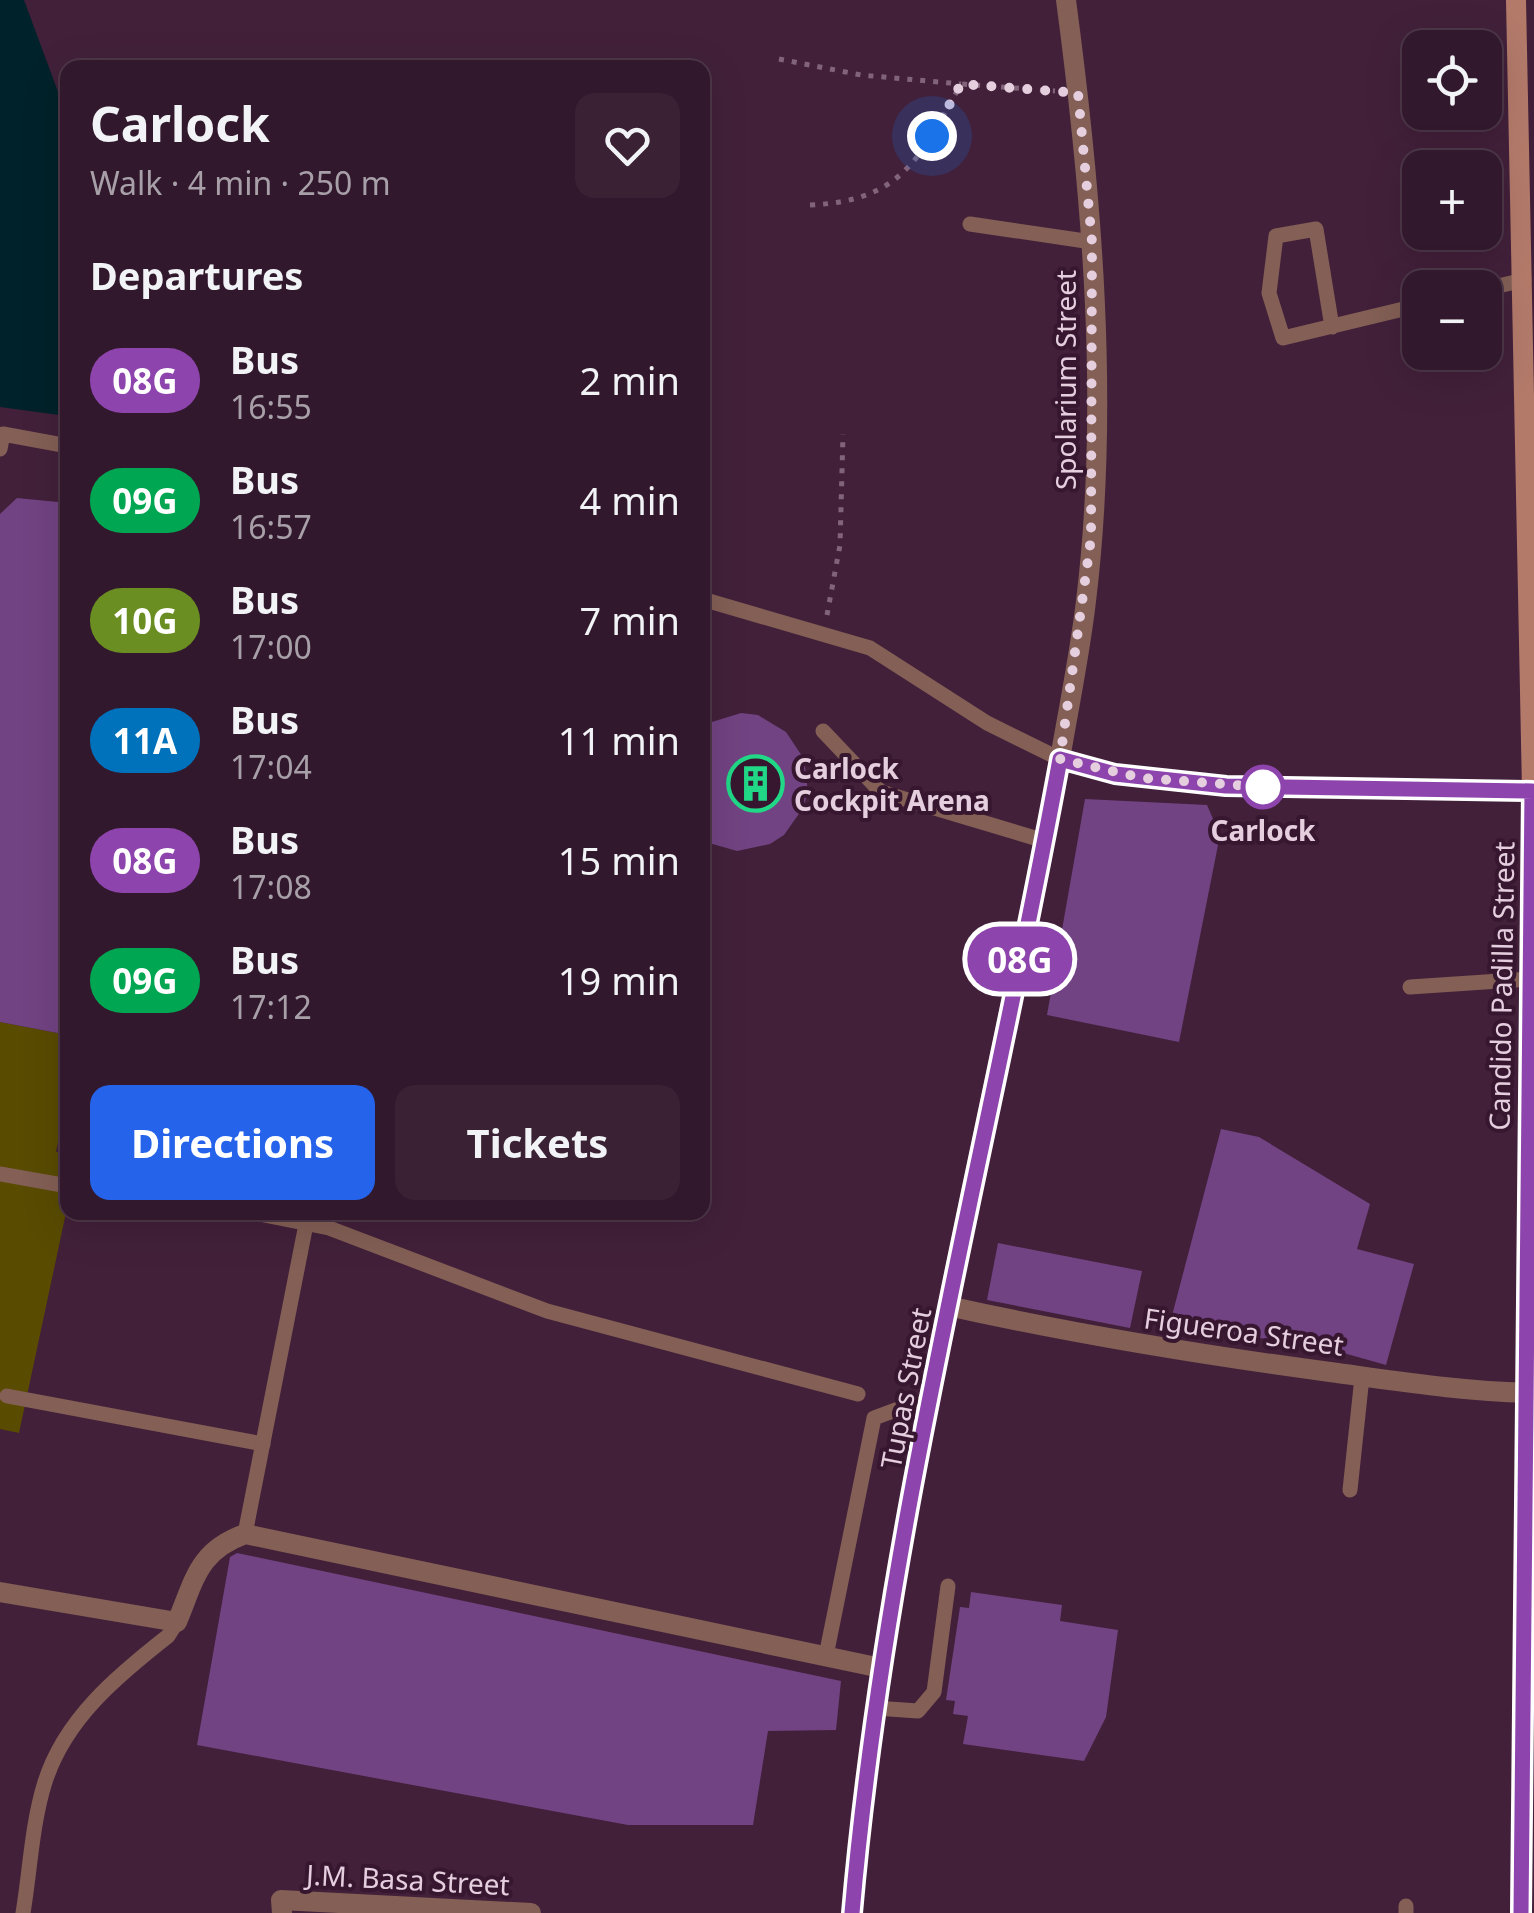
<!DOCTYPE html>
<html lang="en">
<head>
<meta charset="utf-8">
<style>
  body { margin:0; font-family:"Noto Sans",sans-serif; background:#3a2134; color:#f1f3f6; height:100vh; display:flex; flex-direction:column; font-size:38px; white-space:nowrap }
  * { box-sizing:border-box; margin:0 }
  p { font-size:32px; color:#a8a0a9 }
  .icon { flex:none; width:55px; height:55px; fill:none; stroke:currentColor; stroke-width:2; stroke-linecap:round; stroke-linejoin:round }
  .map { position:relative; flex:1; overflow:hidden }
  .panel { position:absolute; left:60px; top:60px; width:650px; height:1160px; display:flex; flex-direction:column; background:#32182c; border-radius:20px; box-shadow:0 10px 40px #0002,0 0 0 2px #4d3748 }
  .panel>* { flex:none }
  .badge { padding:0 20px; border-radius:32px; font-size:35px; line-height:65px }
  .controls { position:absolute; left:1402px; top:30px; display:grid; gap:20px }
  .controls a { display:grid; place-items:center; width:100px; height:100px; border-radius:20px; background:#32182c; box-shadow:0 10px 40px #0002,0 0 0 2px #4d3748; font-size:50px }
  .you { position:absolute; width:50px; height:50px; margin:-25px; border:8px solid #fff; border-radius:50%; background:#1a73e8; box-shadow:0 0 0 15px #1a73e833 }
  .map>.badge { position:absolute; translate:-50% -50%; box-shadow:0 0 0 5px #fff }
  h2 { padding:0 30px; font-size:38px; line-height:90px }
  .round { display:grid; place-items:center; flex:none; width:105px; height:105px; border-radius:20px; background:#3a2134 }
  .head { display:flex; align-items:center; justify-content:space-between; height:170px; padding:0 30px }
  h1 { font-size:48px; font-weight:700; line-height:75px }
  .cta { display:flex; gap:20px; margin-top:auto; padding:20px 30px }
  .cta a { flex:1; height:115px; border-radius:20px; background:#2563eb; color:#fff; font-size:40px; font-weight:700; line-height:115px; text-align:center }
  .cta a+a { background:#3a2134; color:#f1f3f6 }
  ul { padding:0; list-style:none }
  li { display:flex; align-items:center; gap:30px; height:120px; padding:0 30px }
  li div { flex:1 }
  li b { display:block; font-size:38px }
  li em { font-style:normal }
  li .badge { min-width:110px; font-weight:700; text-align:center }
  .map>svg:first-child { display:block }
</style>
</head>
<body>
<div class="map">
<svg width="1534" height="1913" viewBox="0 0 1534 1913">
  <rect width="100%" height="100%" fill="#42203a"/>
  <polygon fill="#594b00" points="0,1022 68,1035 67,1097 56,1152 67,1154 67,1208 19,1433 0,1429"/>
  <polygon fill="#00222a" points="0,0 24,0 67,116 67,416 0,407"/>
  <g fill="#714382">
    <polygon points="17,498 68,503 68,1035 0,1022 0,514"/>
    <polygon points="741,713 758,715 786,732 804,759 808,792 803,808 784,835 770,844 737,851 702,841 702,725"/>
    <polygon points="1085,799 1207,805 1220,835 1179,1042 1047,1015"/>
    <polygon points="1221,1129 1259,1137 1370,1204 1357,1249 1414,1264 1386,1365 1340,1352 1341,1348 1169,1327"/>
    <polygon points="998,1243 1142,1271 1130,1328 987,1300"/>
    <polygon points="237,1553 841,1681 836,1730 768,1731 753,1825 628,1825 197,1745 230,1557"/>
    <polygon points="971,1592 1062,1605 1060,1621 1118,1630 1106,1717 1084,1761 963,1744 968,1716 953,1714 955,1701 946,1700 960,1607 969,1608"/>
  </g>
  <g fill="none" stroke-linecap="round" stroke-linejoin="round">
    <g stroke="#82647a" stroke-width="5" stroke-dasharray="5 8" stroke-linecap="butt">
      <polyline points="779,59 861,75 961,84"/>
      <path d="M810 205C903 201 920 157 961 84L1055 91"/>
      <polyline points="827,615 840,545 843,434"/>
    </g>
    <g stroke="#835f55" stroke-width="15">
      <polyline points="970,224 1092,242"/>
      <polyline points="1485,289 1524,280"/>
      <polyline points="1332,327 1316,229 1276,236 1269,293 1283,338 1420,305"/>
      <polyline points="0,449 3,434 68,446"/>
      <polyline points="702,599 870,648 987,723 1060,759"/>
      <polyline points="823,731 881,792 1045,841"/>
      <polyline points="1410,987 1529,979"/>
      <polyline points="0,1174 68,1186"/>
      <polyline points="250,1212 329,1228 547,1311 858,1394"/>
      <polyline points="7,1396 263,1444"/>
      <polyline points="1350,1490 1362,1377"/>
      <polyline points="245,1534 308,1214"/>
      <polyline points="826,1656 874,1418 909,1405 930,1403"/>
      <polyline points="875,1708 918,1711 934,1692 948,1586"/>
      <polyline points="1406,1906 1406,1913"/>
      <path d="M23 1913C30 1871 32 1823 45 1782 65 1719 117 1676 168 1636L177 1622"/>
    </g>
    <g stroke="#835f55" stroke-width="20">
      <path d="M1060 759C1069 706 1080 653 1086 601 1110 404 1092 195 1066 0"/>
      <path d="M948 1306C1074 1334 1202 1355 1330 1372 1397 1381 1466 1392 1534 1393"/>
      <path d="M0 1592 177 1622C195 1579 198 1551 245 1534L881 1668"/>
      <polyline points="282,1913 281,1900 531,1913"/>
    </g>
    <path stroke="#835f55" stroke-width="20" d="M852 1913C887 1523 988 1142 1060 759L1115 774 1226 786 1534 791"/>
    <polyline stroke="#b37a6a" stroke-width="20" points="1516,0 1532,791 1521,1913"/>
  </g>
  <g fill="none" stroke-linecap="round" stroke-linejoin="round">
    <defs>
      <path id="line" d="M852 1913C886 1523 990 1143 1060 759L1115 774 1226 786 1532 791 1521 1913"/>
    </defs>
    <use href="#line" stroke="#fff" stroke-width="22"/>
    <use href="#line" stroke="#8e44ad" stroke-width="15"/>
    <polyline stroke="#e5cede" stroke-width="10" stroke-dasharray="0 18" points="932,136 961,84 1078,93 1092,242 1091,538 1060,759 1142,778 1263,787"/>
  </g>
  <defs>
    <symbol id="building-ring" viewBox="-11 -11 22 22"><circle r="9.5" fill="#371630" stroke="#21d887" stroke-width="1.5"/><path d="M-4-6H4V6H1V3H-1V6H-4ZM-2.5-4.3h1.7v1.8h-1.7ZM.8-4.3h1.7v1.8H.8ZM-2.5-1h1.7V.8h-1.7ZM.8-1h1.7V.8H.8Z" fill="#21d887"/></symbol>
  </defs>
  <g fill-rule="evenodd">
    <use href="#building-ring" x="724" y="752" width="63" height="63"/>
  </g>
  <circle fill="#fff" stroke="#8e44ad" stroke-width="5" cx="1263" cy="787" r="20"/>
  <g text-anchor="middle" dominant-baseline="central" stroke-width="8" stroke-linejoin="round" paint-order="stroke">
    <g font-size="28" fill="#e5cede" stroke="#371630">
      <text transform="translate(1065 380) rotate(-90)">Spolarium Street</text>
      <text transform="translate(1501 986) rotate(-89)">Candido Padilla Street</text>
      <text transform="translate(1244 1331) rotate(8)">Figueroa Street</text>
      <text transform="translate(905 1388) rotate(-79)">Tupas Street</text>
      <text transform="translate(408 1879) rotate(3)">J.M. Basa Street</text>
    </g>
    <g font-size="28" font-weight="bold" fill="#e5cede" stroke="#371630" text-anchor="start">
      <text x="794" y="768">Carlock<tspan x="794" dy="32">Cockpit Arena</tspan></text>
    </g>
    <g font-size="28" font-weight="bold" fill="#e5cede" stroke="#371630">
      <text x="1263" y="830">Carlock</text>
    </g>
  </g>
</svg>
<div class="controls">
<a><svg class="icon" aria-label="locate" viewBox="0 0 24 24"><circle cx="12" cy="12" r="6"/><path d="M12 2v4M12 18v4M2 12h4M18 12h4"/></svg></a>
<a>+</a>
<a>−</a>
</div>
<div class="you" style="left:932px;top:136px"></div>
<b class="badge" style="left:1020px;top:959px;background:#8e44ad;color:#fff">08G</b>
<section class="panel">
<div class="head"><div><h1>Carlock</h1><p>Walk · 4 min · 250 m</p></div><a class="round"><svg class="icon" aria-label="heart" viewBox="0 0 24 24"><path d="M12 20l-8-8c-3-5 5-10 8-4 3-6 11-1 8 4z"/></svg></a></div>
<h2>Departures</h2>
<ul>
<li><span class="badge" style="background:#8e44ad;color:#fff">08G</span><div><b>Bus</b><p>16:55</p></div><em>2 min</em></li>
<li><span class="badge" style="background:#00a651;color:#fff">09G</span><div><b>Bus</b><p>16:57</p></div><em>4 min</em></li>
<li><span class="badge" style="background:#6b8e23;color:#fff">10G</span><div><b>Bus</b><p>17:00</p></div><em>7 min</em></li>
<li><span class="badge" style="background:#0072bc;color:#fff">11A</span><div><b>Bus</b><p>17:04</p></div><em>11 min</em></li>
<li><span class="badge" style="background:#8e44ad;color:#fff">08G</span><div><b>Bus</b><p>17:08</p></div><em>15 min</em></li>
<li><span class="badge" style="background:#00a651;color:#fff">09G</span><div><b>Bus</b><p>17:12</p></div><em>19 min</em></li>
</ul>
<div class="cta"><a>Directions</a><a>Tickets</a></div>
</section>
</div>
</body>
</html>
